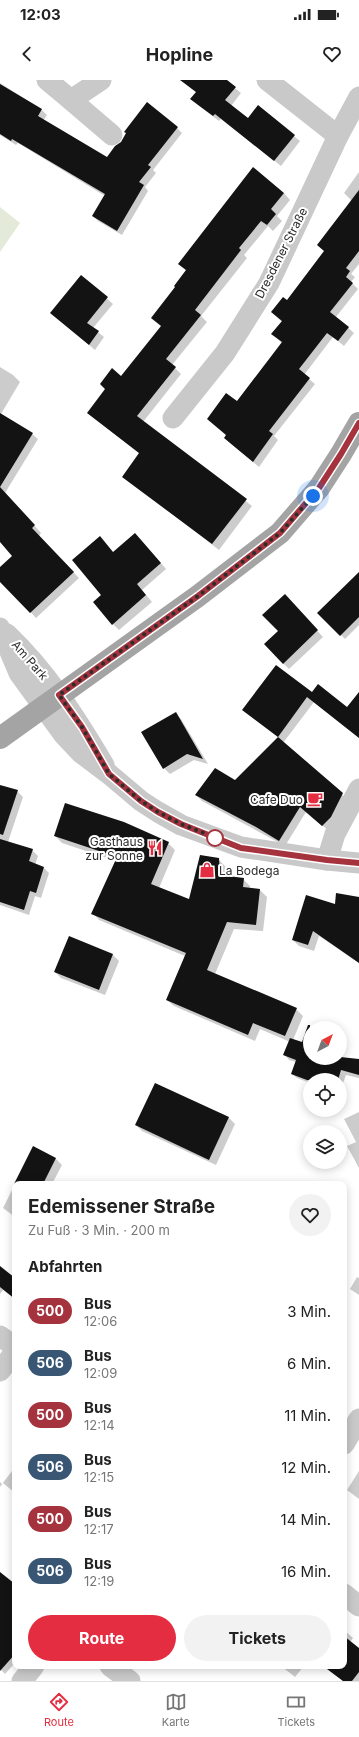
<!DOCTYPE html>
<html lang="de">
<head>
<meta charset="utf-8">
<style>
  body { margin:0; font-family:Inter,sans-serif; background:#f2f2f2; color:#222; height:100vh; display:flex; flex-direction:column; font-size:15px; white-space:nowrap }
  * { box-sizing:border-box; margin:0 }
  p { font-size:13px; color:#767676 }
  .icon { flex:none; width:22px; height:22px; fill:none; stroke:currentColor; stroke-width:2; stroke-linecap:round; stroke-linejoin:round }
  .map { position:relative; flex:1; overflow:hidden }
  .details { position:absolute; left:12px; top:1101px; width:335px; height:488px; display:flex; flex-direction:column; background:#fff; border-radius:8px; box-shadow:0 2px 10px #0003 }
  .details>* { flex:none }
  .badge { padding:0 8px; border-radius:13px; font-size:14px; line-height:26px }
  .needle { width:26px; rotate:41deg }
  .tools { position:absolute; left:303px; top:941px; display:grid; gap:8px }
  .tools a { display:grid; place-items:center; width:44px; height:44px; border-radius:50%; background:#fff; box-shadow:0 2px 10px #0003; font-size:20px }
  .you { position:absolute; width:20px; height:20px; margin:-10px; border:3px solid #fff; border-radius:50%; background:#1a73e8; box-shadow:0 0 0 6px #1a73e833 }
  .map>.badge { position:absolute; translate:-50% -50%; box-shadow:0 0 0 2px #fff }
  h2 { padding:0 16px; font-size:15px; line-height:36px }
  .round { display:grid; place-items:center; flex:none; width:42px; height:42px; border-radius:21px; background:#f2f2f2 }
  .head { display:flex; align-items:center; justify-content:space-between; height:68px; padding:0 16px }
  h1 { font-size:19px; font-weight:700; line-height:30px }
  .primary-button { display:flex; gap:8px; margin-top:auto; padding:8px 16px }
  .primary-button a { flex:1; height:46px; border-radius:24px; background:#e42d41; color:#fff; font-size:16px; font-weight:700; line-height:46px; text-align:center }
  .primary-button a+a { background:#f2f2f2; color:#222 }
  ul { padding:0; list-style:none }
  li { display:flex; align-items:center; gap:12px; height:52px; padding:0 16px }
  li div { flex:1 }
  li b { display:block; font-size:15px }
  li em { font-style:normal }
  li .badge { min-width:44px; font-weight:700; text-align:center }
  .status { display:flex; justify-content:space-between; align-items:center; height:28px; padding:0 20px; background:#fff; direction:ltr }
  .status svg { height:11px; fill:currentColor }
  header { display:flex; justify-content:space-between; align-items:center; height:52px; padding:0 16px; background:#fff; font-size:18px; font-weight:700 }
  .menu { display:flex; justify-content:space-around; align-items:center; height:56px; border-top:1px solid #e0e0e0; background:#fff; font-size:11px; color:#767676 }
  .menu a { display:grid; justify-items:center; gap:2px }
  .menu .selected { color:#e42d41 }
  .map>svg:first-child { display:block }
</style>
</head>
<body>
<div class="status"><b>12:03</b><svg viewBox="0 0 49 12"><path d="M0 12V9h3v3zM5 12V6h3v6zM10 12V3h3v9zM15 12V0h3v12zM26 1h20v11H26zM47 4h2v5h-2z"/></svg></div>
<header><svg class="icon" aria-label="back" viewBox="0 0 24 24"><path d="M15 5l-7 7 7 7"/></svg>Hopline<svg class="icon" aria-label="heart" viewBox="0 0 24 24"><path d="M12 20l-8-8c-3-5 5-10 8-4 3-6 11-1 8 4z"/></svg></header>
<div class="map">
<svg width="359" height="1601" viewBox="0 0 359 1601">
  <rect width="100%" height="100%" fill="#fff"/>
  <polygon fill="#e3ead9" points="0,127 20,143 0,172"/>
  <g fill="#0003">
    <polygon points="181,0 225,0 241,13 231,26 248,40 258,27 300,61 281,86 221,39 219,41 198,25 192,19 197,13"/>
    <polygon points="0,3 42,30 47,35 43,41 107,78 177,48 182,53 153,90 156,93 145,107 148,111 122,155 98,141 93,136 105,116 18,63 16,65 0,55"/>
    <polygon points="359,92 359,184 351,194 355,197 351,202 358,209 336,237 354,253 344,266 333,257 304,295 315,304 274,356 278,360 259,387 230,363 227,355 208,339 237,322 282,263 273,254 282,242 272,232 287,221 325,171 352,121 344,113"/>
    <polygon points="284,113 290,120 277,136 282,141 273,151 268,146 244,175 247,178 201,236 207,242 172,285 181,294 143,342 252,426 219,470 123,396 140,374 88,333 121,297 162,247 187,191 179,184"/>
    <polygon points="81,196 113,224 93,248 104,257 95,270 57,238"/>
    <polygon points="0,287 13,295 20,302 1,334 0,333"/>
    <polygon points="0,345 32,354 38,359 5,413 41,453 39,456 79,498 36,538 0,500 0,489 14,476 0,460"/>
    <polygon points="141,460 166,489 142,510 152,522 119,550 113,544 103,515 114,473"/>
    <polygon points="359,504 359,545 345,559 319,533"/>
    <polygon points="291,522 323,557 289,589 283,583 279,551"/>
    <polygon points="312,613 347,628 359,624 359,658 314,622 283,663 348,720 329,751 306,732 285,766 202,721 196,715 235,702 279,658 243,630"/>
    <polygon points="175,633 181,639 208,684 194,680 170,694 164,688"/>
    <polygon points="0,708 17,711 23,717 8,762 32,770 38,776 35,785 44,788 49,793 41,818 35,816 29,835 0,825"/>
    <polygon points="55,756 168,763 175,770 159,808 189,821 218,779 225,786 226,797 243,799 250,806 250,809 260,810 267,817 263,851 234,849 215,894 296,929 303,936 293,960 310,966 310,978 340,978 340,977 359,980 359,998 346,995 340,1011 340,1000 310,1000 310,1003 297,998 292,994 296,982 289,980 285,975 290,962 260,949 255,961 174,926 167,920 185,876 99,840 93,833 116,781 62,763"/>
    <polygon points="306,817 359,851 359,883 319,856 314,871 299,866 293,860"/>
    <polygon points="69,857 113,875 119,881 105,915 61,898 55,892"/>
    <polygon points="155,1004 229,1038 235,1044 216,1085 142,1051 136,1045"/>
    <polygon points="359,1032 359,1088 347,1066 356,1062 344,1039"/>
    <polygon points="33,1068 56,1079 62,1085 52,1104 15,1104"/>
    <polygon points="15,1104 15,1137 3,1128"/>
    <polygon points="0,1187 11,1196 15,1192 15,1219 3,1210 0,1214"/>
    <polygon points="357,1197 359,1198 359,1215 350,1209"/>
    <polygon points="12,1391 15,1393 15,1413 3,1403 0,1407 0,1402 2,1404"/>
    <polygon points="359,1391 359,1419 347,1410"/>
    <polygon points="0,1505 15,1505 15,1583 5,1594 0,1589"/>
    <polygon points="344,1550 353,1558 350,1562 359,1569 359,1601 343,1601 324,1586 344,1586"/>
    <polygon points="281,1586 304,1586 295,1597"/>
  </g>
  <g fill="#131313">
    <polygon points="180,0 227,0 236,7 225,20 248,38 258,25 295,55 274,81 215,34 213,36 190,19 196,12"/>
    <polygon points="0,4 42,29 38,36 107,77 115,66 121,62 126,53 124,52 147,22 178,47 148,85 151,87 139,102 144,105 117,151 92,136 105,114 12,59 11,61 0,54"/>
    <polygon points="253,87 284,113 271,129 276,134 267,145 261,141 239,168 241,170 195,230 201,235 166,279 176,287 137,336 247,419 212,464 122,397 139,373 87,333 105,309 100,304 112,288 121,296 161,246 151,238 175,207 174,206 186,190 178,184"/>
    <polygon points="359,110 359,171 346,188 350,191 346,197 353,203 330,232 349,247 338,261 327,253 299,289 310,298 269,351 273,354 253,382 224,358 226,355 207,339 226,313 237,321 282,262 271,254 282,241 271,232 283,217 287,220 324,171 317,165"/>
    <polygon points="81,195 108,217 87,243 99,251 89,265 50,233"/>
    <polygon points="0,333 33,353 0,407 35,445 32,448 74,492 30,533 0,502 0,487 12,476 0,462"/>
    <polygon points="135,453 161,483 137,504 146,515 112,545 93,522 101,515 72,480 100,456 113,472"/>
    <polygon points="359,492 359,537 340,556 317,533"/>
    <polygon points="285,514 318,550 283,584 264,564 278,551 262,535"/>
    <polygon points="276,585 312,612 318,604 347,627 359,612 359,658 307,617 278,657 242,630"/>
    <polygon points="176,632 203,679 187,674 163,689 141,652"/>
    <polygon points="278,657 343,713 331,737 322,746 300,727 279,761 256,747 195,715 215,688 235,700"/>
    <polygon points="0,705 18,710 3,755 0,754"/>
    <polygon points="65,723 124,742 169,762 151,804 189,819 200,775 219,778 220,795 244,798 243,807 260,809 256,845 227,842 207,890 297,928 285,956 253,943 248,955 166,920 186,873 91,834 117,777 54,756"/>
    <polygon points="0,759 33,769 29,781 44,787 36,813 30,811 24,830 0,822"/>
    <polygon points="336,813 359,817 359,883 313,851 308,865 292,860 306,815 335,824"/>
    <polygon points="69,856 113,874 99,910 54,892"/>
    <polygon points="308,945 310,945 310,978 340,977 359,979 359,995 341,990 338,1000 307,1000 291,994 296,980 283,975 290,958 302,962"/>
    <polygon points="155,1003 229,1037 209,1080 135,1045"/>
    <polygon points="33,1066 56,1078 43,1104 14,1104"/>
    <polygon points="0,1186 15,1198 15,1219 0,1207"/>
    <polygon points="0,1492 15,1504 15,1574 0,1591"/>
    <polygon points="344,1556 359,1568 359,1592 352,1601 343,1601 323,1586 344,1586"/>
  </g>
  <g fill="none" stroke-linecap="round" stroke-linejoin="round">
    <g stroke="#c9c9c9" stroke-width="21">
      <polyline points="47,0 71,20 101,0"/>
      <polyline points="267,0 338,56"/>
      <polyline points="71,20 112,55"/>
      <polyline points="173,338 225,273 269,203 338,56 359,17"/>
      <polyline points="0,548 19,593 64,655 81,673 109,694 141,721 158,732 181,745 241,767 327,780 359,783"/>
      <path d="M7 554C47 592 76 638 104 685"/>
      <polyline points="327,780 335,754 359,709"/>
      <polyline points="0,1256 15,1267"/>
      <polyline points="0,1291 15,1272"/>
      <polyline points="344,1364 359,1339"/>
      <polyline points="344,1514 359,1526"/>
      <polyline points="110,1586 130,1601"/>
      <polyline points="22,1601 34,1586"/>
    </g>
    <polyline stroke="#a4a4a4" stroke-width="22" points="0,658 198,516 280,453 319,408 341,374 359,343"/>
  </g>
  <g fill="none" stroke-linecap="round" stroke-linejoin="round">
    <defs>
      <polyline id="line" points="359,343 341,374 319,408 280,453 198,516 59,615 82,647 109,694 141,721 158,732 181,744 241,768 327,780 359,783"/>
    </defs>
    <use href="#line" stroke="#fff" stroke-width="9"/>
    <use href="#line" stroke="#a4333e" stroke-width="6"/>
    <polyline stroke="#2c2c2c" stroke-width="4" stroke-dasharray="0 7.2" points="215,758 219,759 181,744 158,732 141,721 109,694 82,647 59,615 198,516 280,453 313,416"/>
  </g>
  <defs>
    <symbol id="cafe-bare" viewBox="-9 -9 18 18"><path d="M-5.5-4.5H6V0H3Q3 3.5 0 3.5H-2.5Q-5.5 3.5-5.5 0ZM3-3.2v2h1.7v-2ZM-6 4.5H4V6H-6Z" fill="#e42d41" stroke="#fff" stroke-width="2.5" paint-order="stroke"/></symbol>
    <symbol id="restaurant-bare" viewBox="-9 -9 18 18"><path d="M-5-6h1v4h1v-4h1v4h1v-4h1v5L-1.5 .5V6h-2V.5L-5-1ZM5-6V6H3V1.5H1.5Q1.5-4 5-6Z" fill="#e42d41" stroke="#fff" stroke-width="2.5" paint-order="stroke"/></symbol>
    <symbol id="shop-bare" viewBox="-9 -9 18 18"><path d="M-5-2.5h2.3a2.7 3.5 0 0 1 5.4 0H5L5.5 6h-11ZM-1.5-2.5h3a1.5 2.3 0 0 0-3 0Z" fill="#e42d41" stroke="#fff" stroke-width="2.5" paint-order="stroke"/></symbol>
  </defs>
  <g fill-rule="evenodd">
    <use href="#cafe-bare" x="304" y="708" width="22" height="22"/>
    <use href="#restaurant-bare" x="144" y="757" width="22" height="22"/>
    <use href="#shop-bare" x="196" y="779" width="22" height="22"/>
  </g>
  <circle fill="#fff" stroke="#a4333e" stroke-width="2" cx="215" cy="758" r="8"/>
  <g text-anchor="middle" dominant-baseline="central" stroke-width="4" stroke-linejoin="round" paint-order="stroke">
    <g font-size="12" fill="#2c2c2c" stroke="#fff">
      <text transform="translate(281 173) rotate(-63)">Dresdener Straße</text>
      <text transform="translate(30 580) rotate(49)">Am Park</text>
    </g>
    <g font-size="12" fill="#2c2c2c" stroke="#fff" text-anchor="end">
      <text x="303" y="719">Cafe Duo</text>
      <text x="143" y="761">Gasthaus<tspan x="143" dy="14">zur Sonne</tspan></text>
      <text x="219" y="790" text-anchor="start">La Bodega</text>
    </g>
  </g>
</svg>
<div class="tools">
<a><svg class="needle" viewBox="-14 -14 28 28"><path d="M0-13l5 13h-10z" fill="#e53935"/><path d="M0 13l5-13h-10z" fill="#767676"/></svg></a>
<a><svg class="icon" aria-label="locate" viewBox="0 0 24 24"><circle cx="12" cy="12" r="6"/><path d="M12 2v4M12 18v4M2 12h4M18 12h4"/></svg></a>
<a><svg class="icon" aria-label="layers" viewBox="0 0 24 24"><path d="M12 4l9 5-9 5-9-5zM3 14l9 5 9-5"/></svg></a>
</div>
<div class="you" style="left:313px;top:416px"></div>
<section class="details">
<div class="head"><div><h1>Edemissener Straße</h1><p>Zu Fuß · 3 Min. · 200 m</p></div><a class="round"><svg class="icon" aria-label="heart" viewBox="0 0 24 24"><path d="M12 20l-8-8c-3-5 5-10 8-4 3-6 11-1 8 4z"/></svg></a></div>
<h2>Abfahrten</h2>
<ul>
<li><span class="badge" style="background:#a4333e;color:#fff">500</span><div><b>Bus</b><p>12:06</p></div><em>3 Min.</em></li>
<li><span class="badge" style="background:#395775;color:#fff">506</span><div><b>Bus</b><p>12:09</p></div><em>6 Min.</em></li>
<li><span class="badge" style="background:#a4333e;color:#fff">500</span><div><b>Bus</b><p>12:14</p></div><em>11 Min.</em></li>
<li><span class="badge" style="background:#395775;color:#fff">506</span><div><b>Bus</b><p>12:15</p></div><em>12 Min.</em></li>
<li><span class="badge" style="background:#a4333e;color:#fff">500</span><div><b>Bus</b><p>12:17</p></div><em>14 Min.</em></li>
<li><span class="badge" style="background:#395775;color:#fff">506</span><div><b>Bus</b><p>12:19</p></div><em>16 Min.</em></li>
</ul>
<div class="primary-button"><a>Route</a><a>Tickets</a></div>
</section>
</div>
<nav class="menu">
<a class="selected"><svg class="icon" aria-label="directions" viewBox="0 0 24 24"><path d="M12 3l9 9-9 9-9-9zM9 14v-3h6M13 9l2 2-2 2"/></svg>Route</a>
<a><svg class="icon" aria-label="map" viewBox="0 0 24 24"><path d="M3 6l6-2 6 2 6-2v14l-6 2-6-2-6 2zM9 4v14M15 6v14"/></svg>Karte</a>
<a><svg class="icon" aria-label="tickets" viewBox="0 0 24 24"><path d="M3 7h18v10H3zM15 7v10"/></svg>Tickets</a>
</nav>
</body>
</html>
